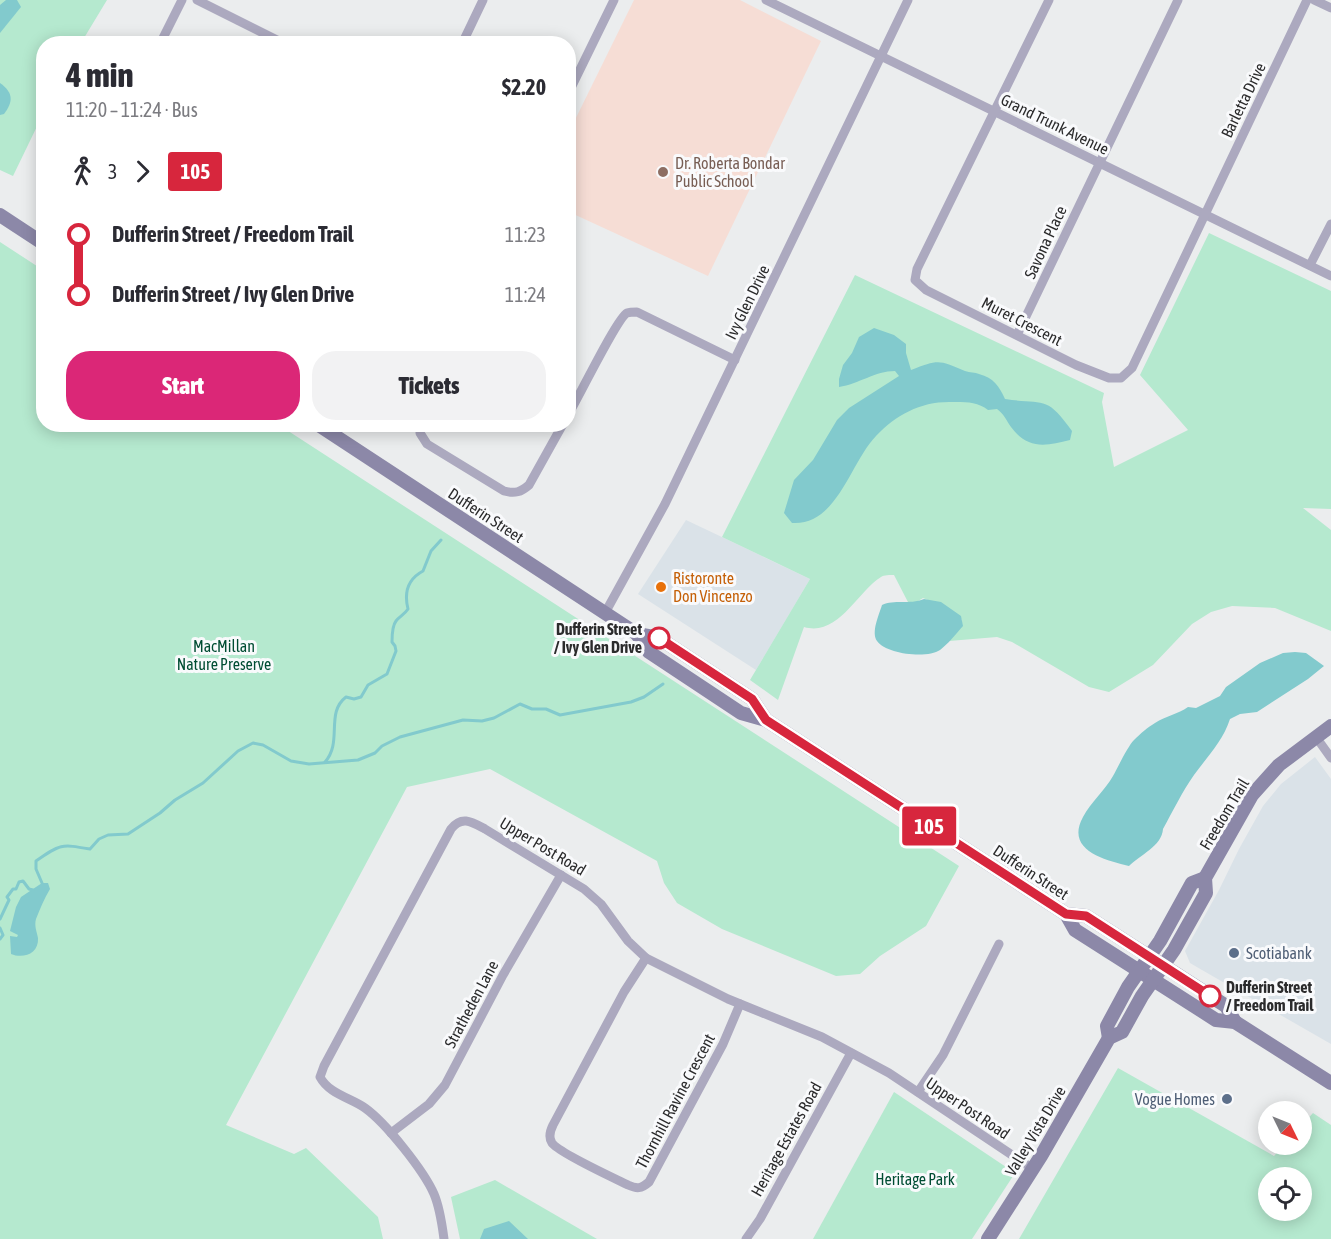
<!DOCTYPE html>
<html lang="en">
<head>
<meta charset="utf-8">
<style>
  body { margin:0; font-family:"Asap Condensed",sans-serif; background:#f2f2f3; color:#2b2b33; height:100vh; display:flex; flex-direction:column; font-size:22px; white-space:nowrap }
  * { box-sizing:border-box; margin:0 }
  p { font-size:20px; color:#7c7c81 }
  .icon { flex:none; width:33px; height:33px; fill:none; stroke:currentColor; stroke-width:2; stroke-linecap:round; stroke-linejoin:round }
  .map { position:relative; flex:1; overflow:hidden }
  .panel { position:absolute; left:36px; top:36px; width:540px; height:396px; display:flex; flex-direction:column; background:#fff; border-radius:24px; box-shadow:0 3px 15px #0003 }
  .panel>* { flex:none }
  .badge { padding:0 12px; border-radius:4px; font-size:21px; line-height:39px }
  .needle { width:39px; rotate:133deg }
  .buttons { position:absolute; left:1258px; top:1101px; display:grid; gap:12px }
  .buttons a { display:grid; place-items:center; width:54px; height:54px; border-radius:50%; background:#fff; box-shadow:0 3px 15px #0003; font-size:30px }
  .map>.badge { position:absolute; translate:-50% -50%; box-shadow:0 0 0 3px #fff }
  .legs { display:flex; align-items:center; gap:9px; height:66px; padding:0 30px; font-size:20px }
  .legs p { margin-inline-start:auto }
  .summary { display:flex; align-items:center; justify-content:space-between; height:102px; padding:0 30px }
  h1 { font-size:33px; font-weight:800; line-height:45px }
  .cta { display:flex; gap:12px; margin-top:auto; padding:12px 30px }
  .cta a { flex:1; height:69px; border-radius:24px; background:#db2777; color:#fff; font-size:24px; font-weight:800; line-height:69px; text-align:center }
  .cta a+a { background:#f2f2f3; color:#2b2b33 }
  ul { padding:0 30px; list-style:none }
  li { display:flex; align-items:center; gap:21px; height:60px; font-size:22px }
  li i { display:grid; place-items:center; width:9px; height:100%; margin:0 8px; background:currentColor }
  li i::after { content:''; width:15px; height:15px; margin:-8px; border:4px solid; border-radius:50%; background:#fff }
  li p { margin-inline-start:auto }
  li:first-child i { background:linear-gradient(#0000 50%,currentColor 0) }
  li:last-child i { background:linear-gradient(currentColor 50%,#0000 0) }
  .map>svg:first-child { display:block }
</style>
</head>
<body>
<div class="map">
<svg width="1331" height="1239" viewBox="0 0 1331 1239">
  <rect width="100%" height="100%" fill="#ebedee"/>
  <g fill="#dae2e8">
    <polygon points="686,520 810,579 756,670 638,594"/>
    <polygon points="1315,757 1331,779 1331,1044 1202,970 1190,963 1185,951 1219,890 1239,849 1263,806 1281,784"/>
  </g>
  <polygon fill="#f6ddd5" points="634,0 740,0 821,41 708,276 569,212 569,132"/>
  <g fill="#b5e9cf" fill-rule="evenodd">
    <polygon points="0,0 107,0 81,43 44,44 43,114 13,176 0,170"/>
    <path d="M1209 233 1331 291V509L1303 508 1331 530V631L1275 608 1232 606 1211 612 1192 624 1153 665 1109 692 1089 687 1012 642 997 637 949 641 962 620 949 609 923 598 910 606 894 575C890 575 884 575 881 577 857 592 838 637 804 627L778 700 750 680 810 579 722 537 855 275 1104 393 1102 402 1114 467 1188 430 1140 375Z"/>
    <polygon points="0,242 43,270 44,424 279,425 959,866 926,926 880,956 860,974 836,976 722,929 677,903 664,883 657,861 490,769 407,787 226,1125 294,1154 306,1148 378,1217 383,1239 0,1239"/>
    <path d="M1118 1068 1274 1156 1284 1145 1302 1144V1125L1313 1113 1331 1125V1239H1019ZM1269 1178H1302V1210H1269Z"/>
    <polygon points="894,1092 1015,1173 972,1239 813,1239"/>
    <polygon points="495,1180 597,1239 460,1239 451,1197"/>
  </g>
  <g fill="#82cacd">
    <polygon points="6,0 17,0 21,7 0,33 0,5"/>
    <path d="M0 83C14 93 13 102 4 114L0 115Z"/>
    <path d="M874 328 894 335 906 344V353L911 370C939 359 939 360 965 371 970 373 975 372 979 374 994 378 999 386 1005 399 1044 405 1046 394 1072 431L1070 440C1046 446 1028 450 1011 427 1006 420 1004 414 997 409L988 410C977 401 963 402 949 402 920 402 896 415 876 436 850 463 837 526 792 523L784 513 794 480 813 460 837 420 849 408 899 376 895 371C875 371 859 384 839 387V379L843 365 852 353 859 337Z"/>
    <path d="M924 599 941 602 961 616 963 626C956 634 948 644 940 650 927 659 886 654 877 641 871 632 879 615 882 605 894 599 909 605 924 599Z"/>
    <path d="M1295 652 1306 653 1324 666 1308 679 1257 712 1240 714 1230 719C1223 741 1207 757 1194 775 1182 792 1173 811 1163 829 1162 846 1140 855 1129 866 1104 860 1065 850 1083 817 1091 802 1105 790 1113 776 1118 767 1128 746 1134 740 1140 734 1148 727 1155 723 1166 716 1178 714 1188 707L1196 708 1220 696 1226 687 1260 663 1283 653Z"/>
    <path d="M42 883H48L50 889C44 899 40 909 36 919 34 926 37 932 38 938 39 954 23 959 11 954L10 936 17 937 18 935 10 931 16 907 21 897Z"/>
    <polygon points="509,1221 528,1239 480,1239 484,1229"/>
  </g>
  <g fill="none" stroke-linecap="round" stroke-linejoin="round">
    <g stroke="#82cacd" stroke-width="3">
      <path d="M325 762C343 742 325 713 346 697L354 699 361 697 368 685 387 674 396 651 395 646 392 642C392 636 392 626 396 621 400 616 404 615 408 609 404 593 408 579 423 571L431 551 441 540"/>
      <path d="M42 883 36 869V861C60 844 61 844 90 849L99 839 108 835 128 834 160 813 175 800 203 783 238 751 253 743 263 745 291 761 309 764 358 760 375 753 382 746 400 737 463 720 482 721 494 718 520 704 532 709H546L560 715 631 702 644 697 663 684"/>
      <polyline points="0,919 9,900 7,897 13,889 16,889 19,882 23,881 29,889 33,890"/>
      <polyline points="0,928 3,935 0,939"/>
    </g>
    <g stroke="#aca9bf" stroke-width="9">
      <polyline points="197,0 285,44"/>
      <polyline points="766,0 1331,276"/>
      <polyline points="1049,0 917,269 915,280 926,290 1076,365 1109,378 1121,378 1132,368 1307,0"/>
      <polyline points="1314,0 1331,8"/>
      <polyline points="160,44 182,0"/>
      <polyline points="462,44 483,0"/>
      <polyline points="568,94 614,0"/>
      <polyline points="1310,265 1331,224"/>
      <polyline points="1017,335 1178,0"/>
      <path d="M568 415C578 399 617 318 627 313 630 312 634 312 637 312L735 360"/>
      <path d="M420 424V433L427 444 504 491C515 494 521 492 529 485L563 424"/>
      <polyline points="605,613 665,504 908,0"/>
      <polyline points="1316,737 1331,758"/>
      <path d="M646 958 624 992 553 1125C550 1131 548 1137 552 1143 559 1153 614 1178 628 1185 637 1189 641 1189 649 1182L723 1044 740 1004"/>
      <polyline points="918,1092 943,1055 999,944"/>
      <polyline points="391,1133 429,1104 445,1085 503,975 561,875"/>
      <path d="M444 1239C442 1224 440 1208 434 1194 424 1171 386 1123 365 1108 351 1098 329 1094 320 1077L324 1066 451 829C462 815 472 822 485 829L584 889 601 904 628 941 646 958 728 999 822 1037 889 1073 1033 1169"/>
      <polyline points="746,1239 760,1219 851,1053"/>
    </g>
    <g stroke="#8c88a8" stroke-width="14">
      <polyline points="0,215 44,244"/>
      <polyline points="317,424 637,634 659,638 752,699 766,720"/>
      <polyline points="637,634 649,652 741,713 766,720 1066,914 1086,916 1226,1006 1235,1022"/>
      <polyline points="1066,914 1075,930 1216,1020 1235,1022 1331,1083"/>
      <polyline points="1109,1038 1107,1026 1128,987 1160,941 1192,883 1205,878"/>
      <polyline points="988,1239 1041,1156 1109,1038 1122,1032 1142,996 1174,950 1206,893 1205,878 1252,795 1279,765 1331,726"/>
    </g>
  </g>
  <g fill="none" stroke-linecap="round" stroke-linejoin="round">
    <defs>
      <polyline id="line-1" points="659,638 752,699 766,720 1066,914 1086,916 1210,996"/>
    </defs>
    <use href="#line-1" stroke="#fff" stroke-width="14"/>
    <use href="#line-1" stroke="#d7263d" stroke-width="9"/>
  </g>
  <circle fill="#8d6e63" stroke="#f9fafc" stroke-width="2" cx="663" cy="172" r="6"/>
  <circle fill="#e8710a" stroke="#f9fafc" stroke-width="2" cx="661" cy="587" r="6"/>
  <g fill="#fff" stroke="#d7263d" stroke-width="3">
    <circle cx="659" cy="638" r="10"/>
    <circle cx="1210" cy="996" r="10"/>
  </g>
  <g fill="#5c6f8a" stroke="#f9fafc" stroke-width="2">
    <circle cx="1234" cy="953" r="6"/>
    <circle cx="1227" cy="1099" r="6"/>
  </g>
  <g text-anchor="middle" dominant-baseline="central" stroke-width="6" stroke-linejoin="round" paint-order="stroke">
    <g font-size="16" fill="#2b2b2c" stroke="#f9fafc">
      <text transform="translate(1243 100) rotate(-64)">Barletta Drive</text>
      <text transform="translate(1055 124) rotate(26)">Grand Trunk Avenue</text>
      <text transform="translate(1045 242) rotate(-65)">Savona Place</text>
      <text transform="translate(747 302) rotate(-64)">Ivy Glen Drive</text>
      <text transform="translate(1022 321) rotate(27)">Muret Crescent</text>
      <text transform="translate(486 515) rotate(33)">Dufferin Street</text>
      <text transform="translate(1224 814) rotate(-59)">Freedom Trail</text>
      <text transform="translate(543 846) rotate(31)">Upper Post Road</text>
      <text transform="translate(1031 872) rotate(33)">Dufferin Street</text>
      <text transform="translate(471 1004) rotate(-62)">Stratheden Lane</text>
      <text transform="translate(675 1101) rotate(-62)">Thornhill Ravine Crescent</text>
      <text transform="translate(968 1108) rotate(34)">Upper Post Road</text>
      <text transform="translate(1035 1131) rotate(-59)">Valley Vista Drive</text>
      <text transform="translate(786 1139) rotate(-61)">Heritage Estates Road</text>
    </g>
    <g font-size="16" fill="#785e54" stroke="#f9fafc" text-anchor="start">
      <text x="675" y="163">Dr. Roberta Bondar<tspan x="675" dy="18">Public School</tspan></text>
    </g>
    <g font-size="16" fill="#c56008" stroke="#f9fafc" text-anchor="start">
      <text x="673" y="578">Ristoronte<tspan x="673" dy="18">Don Vincenzo</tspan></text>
    </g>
    <g font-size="16" font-weight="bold" fill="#2b2b2c" stroke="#f9fafc" text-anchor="end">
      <text x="642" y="629">Dufferin Street<tspan x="642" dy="18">/ Ivy Glen Drive</tspan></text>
      <text x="1226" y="987" text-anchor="start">Dufferin Street<tspan x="1226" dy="18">/ Freedom Trail</tspan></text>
    </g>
    <g font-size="16" fill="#004d33" stroke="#f9fafc">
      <text x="224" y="646">MacMillan<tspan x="224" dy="18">Nature Preserve</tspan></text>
      <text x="915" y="1179">Heritage Park</text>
    </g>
    <g font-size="16" fill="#4e5e75" stroke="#f9fafc" text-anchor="start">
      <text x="1246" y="953">Scotiabank</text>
      <text x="1215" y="1099" text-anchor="end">Vogue Homes</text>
    </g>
  </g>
</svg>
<div class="buttons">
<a><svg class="needle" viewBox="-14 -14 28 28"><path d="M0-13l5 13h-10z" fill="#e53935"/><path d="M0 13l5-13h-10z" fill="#7c7c81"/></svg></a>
<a><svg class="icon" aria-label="locate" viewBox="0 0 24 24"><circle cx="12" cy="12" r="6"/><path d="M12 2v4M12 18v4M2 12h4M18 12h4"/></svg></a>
</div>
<b class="badge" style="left:929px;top:826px;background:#d7263d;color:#fff">105</b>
<section class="panel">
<div class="summary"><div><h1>4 min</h1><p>11:20 – 11:24 · Bus</p></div><b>$2.20</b></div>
<div class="legs"><svg class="icon" aria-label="walk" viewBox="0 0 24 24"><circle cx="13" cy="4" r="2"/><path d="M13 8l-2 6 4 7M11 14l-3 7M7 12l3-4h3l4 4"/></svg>3<svg class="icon" aria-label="forward" viewBox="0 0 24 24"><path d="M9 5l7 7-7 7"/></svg><b class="badge" style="background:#d7263d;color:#fff">105</b></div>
<ul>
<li><i style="color:#d7263d"></i><b>Dufferin Street / Freedom Trail</b><p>11:23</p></li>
<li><i style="color:#d7263d"></i><b>Dufferin Street / Ivy Glen Drive</b><p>11:24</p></li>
</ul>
<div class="cta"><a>Start</a><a>Tickets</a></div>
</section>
</div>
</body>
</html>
